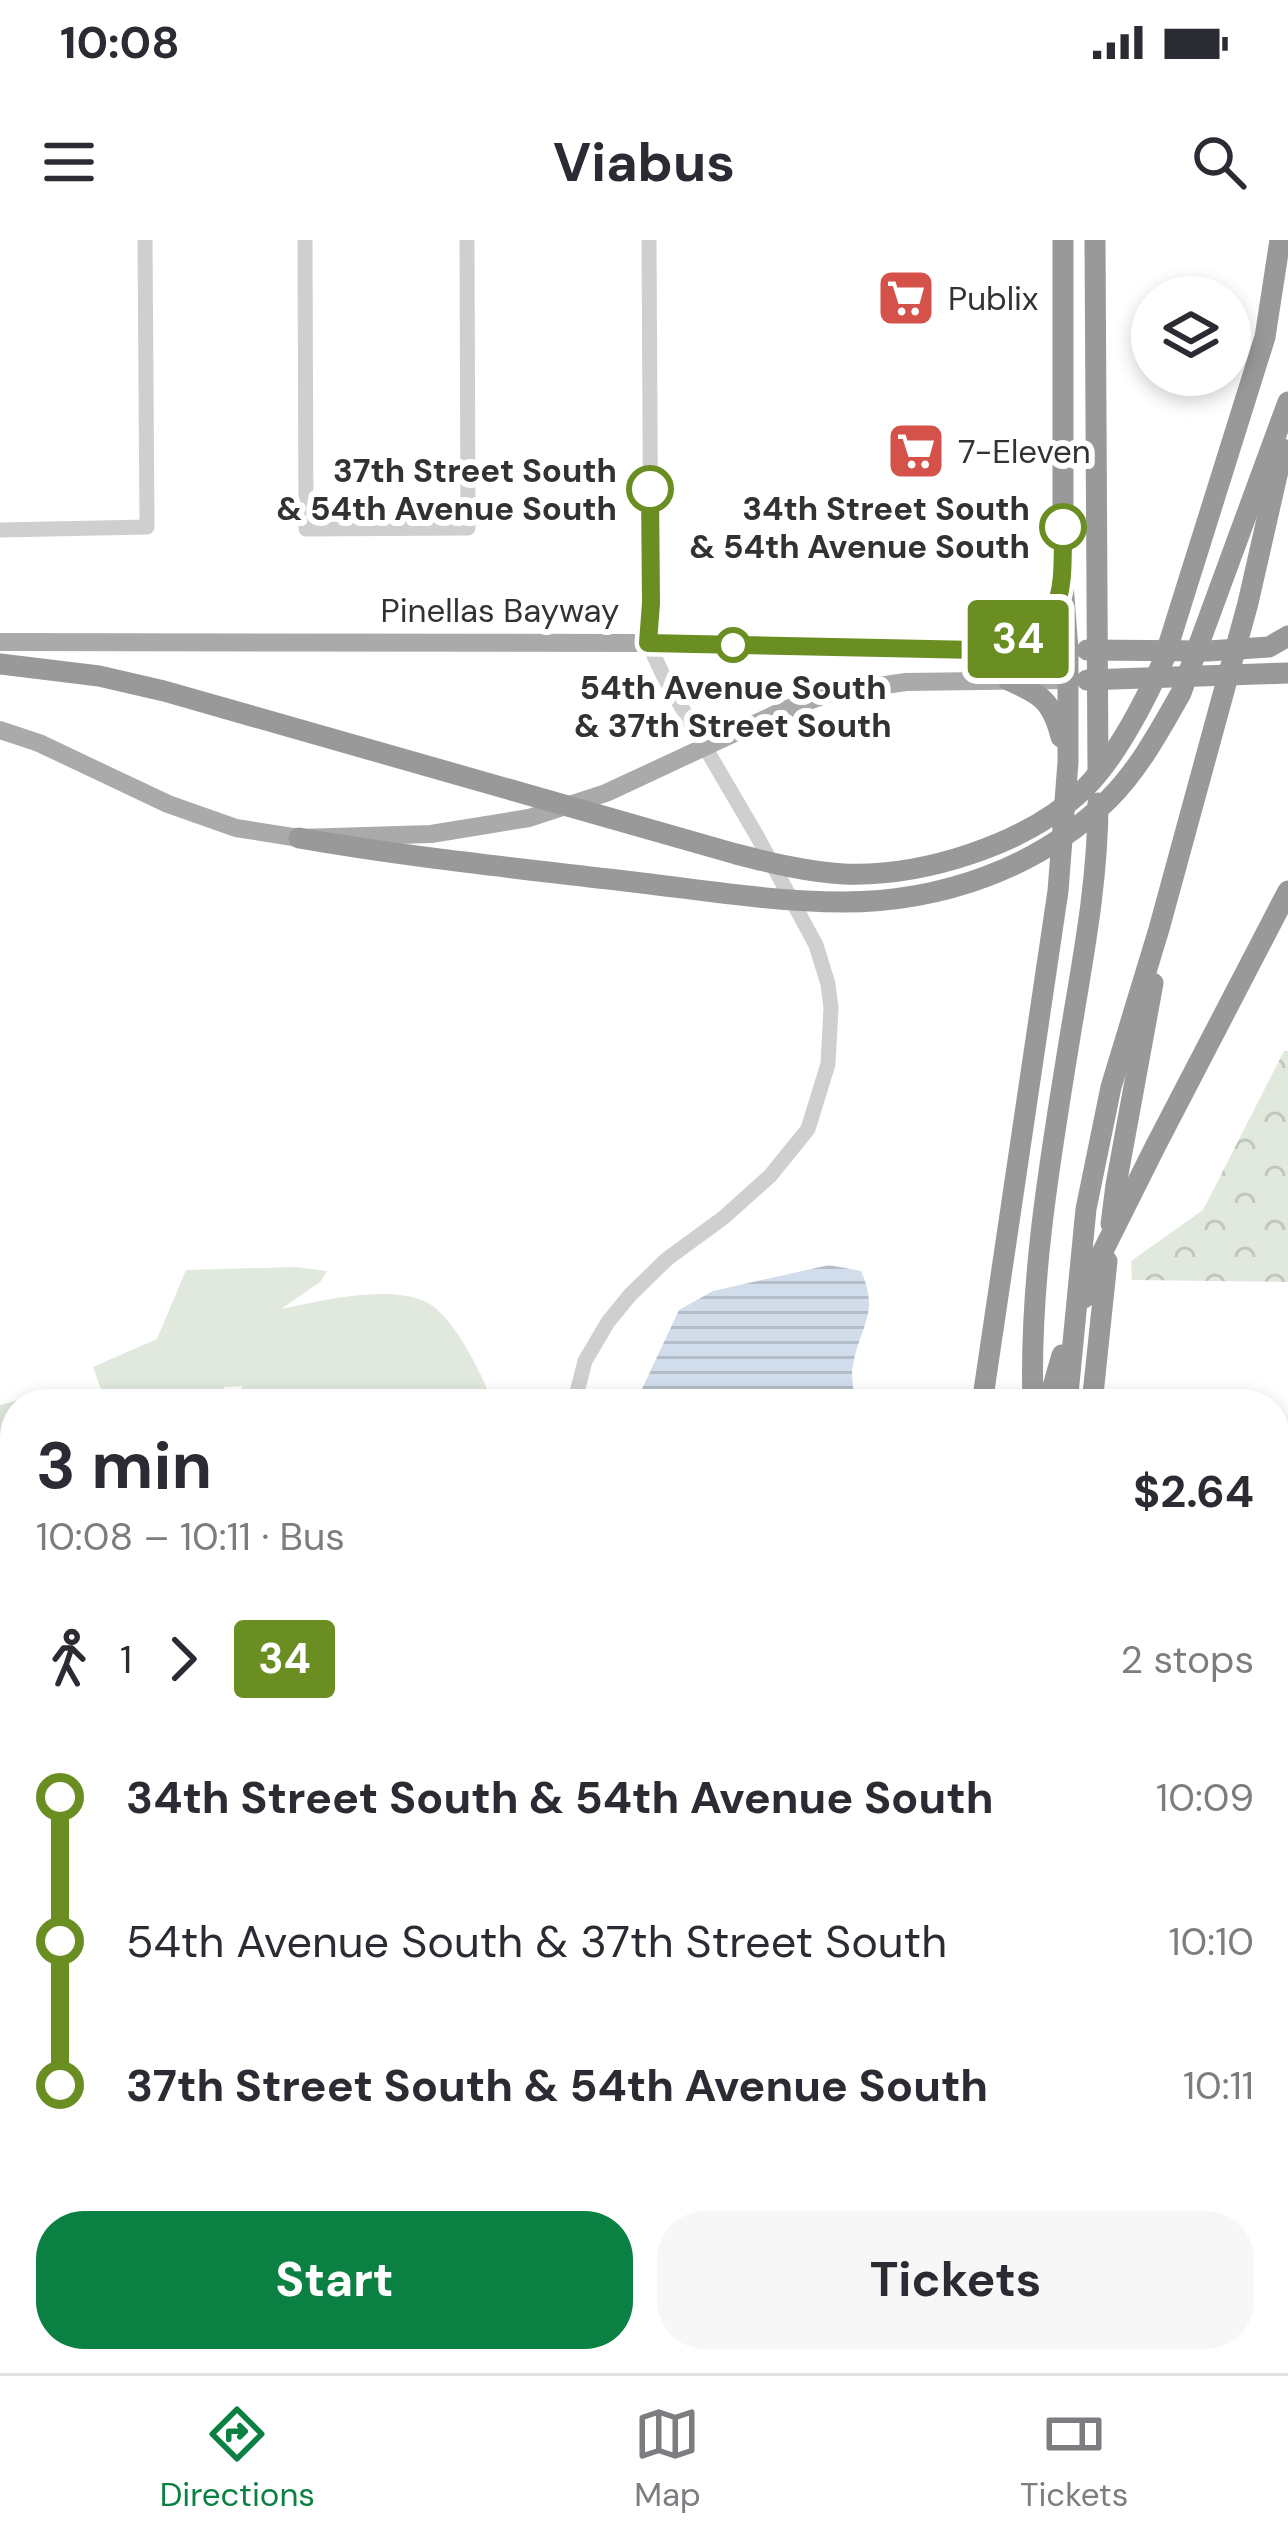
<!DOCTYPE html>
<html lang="en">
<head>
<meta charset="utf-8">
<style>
  body { margin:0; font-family:"DM Sans",sans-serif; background:#f7f7f7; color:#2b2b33; height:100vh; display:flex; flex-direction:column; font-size:45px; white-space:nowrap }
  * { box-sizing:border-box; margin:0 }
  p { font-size:39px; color:#7c7c81 }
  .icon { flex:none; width:66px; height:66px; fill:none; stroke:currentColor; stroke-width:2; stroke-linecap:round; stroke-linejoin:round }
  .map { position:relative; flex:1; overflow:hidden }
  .drawer { position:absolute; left:0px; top:1149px; width:1290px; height:984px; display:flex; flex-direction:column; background:#fff; border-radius:48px 48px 0 0; box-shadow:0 6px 18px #0003 }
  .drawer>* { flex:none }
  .badge { padding:0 24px; border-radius:9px; font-size:42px; line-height:78px }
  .tools { position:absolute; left:1131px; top:36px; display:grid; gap:24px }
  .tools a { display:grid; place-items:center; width:120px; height:120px; border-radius:50%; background:#fff; box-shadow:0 6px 18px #0003; font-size:60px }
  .map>.badge { position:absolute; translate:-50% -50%; box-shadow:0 0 0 6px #fff }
  .legs { display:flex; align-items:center; gap:18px; height:132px; padding:0 36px; font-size:39px }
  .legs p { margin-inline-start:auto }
  .head { display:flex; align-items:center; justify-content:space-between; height:204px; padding:0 36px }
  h1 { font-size:66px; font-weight:700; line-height:90px }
  .action { display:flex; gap:24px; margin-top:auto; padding:24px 36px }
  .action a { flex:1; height:138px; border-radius:48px; background:#0b8043; color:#fff; font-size:48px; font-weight:700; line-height:138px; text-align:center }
  .action a+a { background:#f7f7f7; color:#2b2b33 }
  ul { padding:0 36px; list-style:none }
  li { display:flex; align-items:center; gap:42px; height:144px; font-size:45px }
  li i { display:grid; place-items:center; width:18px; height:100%; margin:0 15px; background:currentColor }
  li i::after { content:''; width:30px; height:30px; margin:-15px; border:9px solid; border-radius:50%; background:#fff }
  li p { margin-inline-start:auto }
  li:first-child i { background:linear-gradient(#0000 50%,currentColor 0) }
  li:last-child i { background:linear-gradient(currentColor 50%,#0000 0) }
  .status { display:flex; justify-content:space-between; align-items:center; height:84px; padding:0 60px; background:#fff; direction:ltr }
  .status svg { height:33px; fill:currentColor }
  header { display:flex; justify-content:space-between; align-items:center; height:156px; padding:0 36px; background:#fff; font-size:54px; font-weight:700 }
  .tabs { display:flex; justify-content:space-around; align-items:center; height:168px; border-top:3px solid #e1e1e2; background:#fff; font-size:33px; color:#7c7c81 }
  .tabs a { display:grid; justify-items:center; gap:6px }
  .tabs .current { color:#0b8043 }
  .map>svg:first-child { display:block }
</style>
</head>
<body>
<div class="status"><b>10:08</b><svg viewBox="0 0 49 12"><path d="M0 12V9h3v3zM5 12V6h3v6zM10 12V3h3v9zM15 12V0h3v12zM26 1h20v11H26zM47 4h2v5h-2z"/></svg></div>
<header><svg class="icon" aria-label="menu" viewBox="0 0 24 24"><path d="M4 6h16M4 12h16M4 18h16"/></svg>Viabus<svg class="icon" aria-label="search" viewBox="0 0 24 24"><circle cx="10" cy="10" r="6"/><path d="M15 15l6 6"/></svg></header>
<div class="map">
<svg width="1288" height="2133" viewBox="0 0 1288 2133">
  <defs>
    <pattern id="forest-crowns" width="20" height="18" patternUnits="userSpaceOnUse" patternTransform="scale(3)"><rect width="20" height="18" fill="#e1e8dd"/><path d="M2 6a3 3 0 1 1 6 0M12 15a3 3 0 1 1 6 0" fill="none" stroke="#c2c7be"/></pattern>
    <pattern id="park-tufts" width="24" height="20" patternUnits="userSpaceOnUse" patternTransform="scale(3)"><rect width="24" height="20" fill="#e1e8dd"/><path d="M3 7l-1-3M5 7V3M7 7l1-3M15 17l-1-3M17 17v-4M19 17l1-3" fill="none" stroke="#c2c7be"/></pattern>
    <pattern id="water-rules" width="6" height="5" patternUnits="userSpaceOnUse" patternTransform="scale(3)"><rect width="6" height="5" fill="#d1ddea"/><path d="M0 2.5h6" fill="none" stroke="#b4bec9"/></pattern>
  </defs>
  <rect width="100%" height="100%" fill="#fff"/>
  <g fill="#e1e8dd">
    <path d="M295 1027 327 1031 320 1042 281 1069C318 1061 393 1043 428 1063 455 1078 483 1136 493 1164H243L242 1146 224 1147V1164H106L93 1127 157 1099 186 1030Z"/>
    <polygon points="56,1150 60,1164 15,1164 15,1425 0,1429 0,1165"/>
  </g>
  <polygon fill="url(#forest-crowns)" points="1284,811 1288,811 1288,1042 1132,1040 1131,1021 1203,970"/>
  <g fill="url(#park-tufts)">
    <rect x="1275" y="1270" width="13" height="425"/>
    <rect x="1275" y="1747" width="13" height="226"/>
    <polygon points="1275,2102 1288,2102 1288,2133 1133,2133 1132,2118 1275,2118"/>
    <polygon points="236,2118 992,2118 993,2133 218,2133"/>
  </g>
  <g fill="url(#water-rules)">
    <path d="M829 1025 861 1031C880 1073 860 1086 853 1125 850 1137 855 1151 854 1164H635L679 1070 713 1051Z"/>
    <polygon points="1275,1980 1288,1980 1288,2095 1275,2096"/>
    <polygon points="15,2102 15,2118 236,2118 218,2133 0,2133 0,2107"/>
  </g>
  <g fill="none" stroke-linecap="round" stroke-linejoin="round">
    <g stroke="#cfcfcf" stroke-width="15">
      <polyline points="305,0 306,289 468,288 467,0"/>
      <polyline points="0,290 147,287 145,0"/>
      <polyline points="574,1164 585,1121 608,1082 630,1055 667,1019 723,978 770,936 808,889 828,824 831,768 828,744 816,705 757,596 664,437 648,403 651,363 649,0"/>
      <polyline points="1275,1261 1288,1261"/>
      <polyline points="0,1651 15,1645"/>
    </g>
    <g stroke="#aaa" stroke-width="18">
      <polyline points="0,402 648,403 1068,410"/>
      <polyline points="0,490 39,503 168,564 236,588 299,598 431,594 529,578 606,553 782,471 830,453 906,442 1068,440"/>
    </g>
    <g stroke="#999" stroke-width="21">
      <polyline points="1095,0 1098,532"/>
      <path d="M978 410C1023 398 1044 397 1060 350"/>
      <polyline points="1087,410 1208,411 1269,407 1288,396"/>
      <path d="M0 424 99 436 164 451 736 614C771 623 808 632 844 634 922 637 1025 605 1082 551 1116 519 1145 461 1164 419L1265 97 1280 0"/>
      <path d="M1008 440C1040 454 1052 460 1061 497"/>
      <polyline points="1087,440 1288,433"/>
      <path d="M299 598C407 617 516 628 625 641 696 649 772 662 843 662 941 662 1039 628 1109 559 1139 529 1160 490 1181 453L1288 162"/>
      <polyline points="1111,984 1116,945 1153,743"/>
      <polyline points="1084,1058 1097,1023 1155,907 1288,651"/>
      <polyline points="982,1164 1058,651 1068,522 1068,410 1063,344 1063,0"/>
      <path d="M1033 1164C1029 1045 1049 926 1068 809 1081 728 1098 646 1098 563"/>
      <polyline points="1048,1164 1062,1115"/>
      <polyline points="1067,1164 1086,969 1111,847 1159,689 1248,363 1283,209"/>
      <polyline points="1092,1164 1107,1021"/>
      <polyline points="1016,2118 1017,2133"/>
      <polyline points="1046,2118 1047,2133"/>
      <polyline points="1084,2118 1085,2133"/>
      <polyline points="1111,2118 1112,2133"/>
    </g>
  </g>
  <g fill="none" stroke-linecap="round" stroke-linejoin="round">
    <defs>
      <path id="line-1" d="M650 249 651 363 648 403 977 410C1063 387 1063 372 1063 287"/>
    </defs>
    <use href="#line-1" stroke="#fff" stroke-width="27"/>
    <use href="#line-1" stroke="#6b8e23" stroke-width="18"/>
  </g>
  <defs>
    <symbol id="supermarket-square" viewBox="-11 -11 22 22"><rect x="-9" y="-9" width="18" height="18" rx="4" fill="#d4524a" stroke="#fff"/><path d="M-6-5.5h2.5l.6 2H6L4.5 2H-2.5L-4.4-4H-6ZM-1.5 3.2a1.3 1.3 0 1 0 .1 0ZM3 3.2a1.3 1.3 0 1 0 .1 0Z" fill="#fff"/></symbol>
  </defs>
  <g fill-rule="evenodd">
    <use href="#supermarket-square" x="873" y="25" width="66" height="66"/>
    <use href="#supermarket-square" x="883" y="178" width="66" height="66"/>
  </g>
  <g fill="#fff" stroke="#6b8e23" stroke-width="6">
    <circle cx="650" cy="249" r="21"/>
    <circle cx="1063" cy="287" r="21"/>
    <circle cx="733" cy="405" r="15"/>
  </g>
  <g text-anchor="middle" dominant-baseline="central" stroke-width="12" stroke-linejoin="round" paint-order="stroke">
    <g font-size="33" fill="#323232" stroke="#fff" text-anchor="start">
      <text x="948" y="58">Publix</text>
      <text x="958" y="211">7-Eleven</text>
    </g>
    <g font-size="33" font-weight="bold" fill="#323232" stroke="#fff" text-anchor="end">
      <text x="617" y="230">37th Street South<tspan x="617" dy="38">&amp; 54th Avenue South</tspan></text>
      <text x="1030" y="268">34th Street South<tspan x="1030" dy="38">&amp; 54th Avenue South</tspan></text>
      <text x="733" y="447" text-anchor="middle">54th Avenue South<tspan x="733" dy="38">&amp; 37th Street South</tspan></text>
    </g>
    <g font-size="33" fill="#323232" stroke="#fff">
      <text x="500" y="370">Pinellas Bayway</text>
    </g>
  </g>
</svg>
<div class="tools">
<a><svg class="icon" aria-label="layers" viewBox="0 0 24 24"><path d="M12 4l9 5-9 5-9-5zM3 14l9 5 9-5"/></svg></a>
</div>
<b class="badge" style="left:1018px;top:399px;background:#6b8e23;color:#fff">34</b>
<section class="drawer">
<div class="head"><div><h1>3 min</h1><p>10:08 – 10:11 · Bus</p></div><b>$2.64</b></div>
<div class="legs"><svg class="icon" aria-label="walk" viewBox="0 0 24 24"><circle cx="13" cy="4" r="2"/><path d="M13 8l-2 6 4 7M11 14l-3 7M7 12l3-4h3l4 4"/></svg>1<svg class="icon" aria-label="forward" viewBox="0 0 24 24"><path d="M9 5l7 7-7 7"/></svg><b class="badge" style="background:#6b8e23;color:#fff">34</b><p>2 stops</p></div>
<ul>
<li><i style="color:#6b8e23"></i><b>34th Street South &amp; 54th Avenue South</b><p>10:09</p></li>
<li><i style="color:#6b8e23"></i><span>54th Avenue South &amp; 37th Street South</span><p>10:10</p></li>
<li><i style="color:#6b8e23"></i><b>37th Street South &amp; 54th Avenue South</b><p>10:11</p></li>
</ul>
<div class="action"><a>Start</a><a>Tickets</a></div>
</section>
</div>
<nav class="tabs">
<a class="current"><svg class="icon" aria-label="directions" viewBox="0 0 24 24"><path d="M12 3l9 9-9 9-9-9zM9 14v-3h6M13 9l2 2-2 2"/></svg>Directions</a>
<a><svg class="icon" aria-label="map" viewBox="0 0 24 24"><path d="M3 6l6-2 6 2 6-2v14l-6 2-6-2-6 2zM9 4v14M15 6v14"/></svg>Map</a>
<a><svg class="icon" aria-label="tickets" viewBox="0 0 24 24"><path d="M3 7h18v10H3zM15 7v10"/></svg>Tickets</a>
</nav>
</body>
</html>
